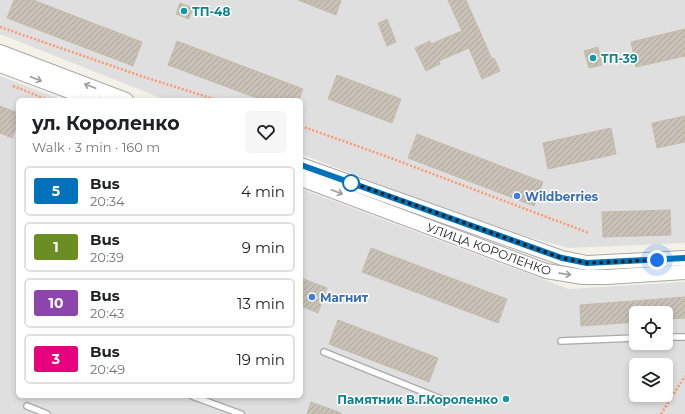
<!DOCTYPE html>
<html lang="en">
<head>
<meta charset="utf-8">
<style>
  body { margin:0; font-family:Montserrat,sans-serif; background:#f6f6f6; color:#202124; height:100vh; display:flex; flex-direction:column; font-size:15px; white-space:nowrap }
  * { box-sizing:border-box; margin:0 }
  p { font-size:13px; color:#757577 }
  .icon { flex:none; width:22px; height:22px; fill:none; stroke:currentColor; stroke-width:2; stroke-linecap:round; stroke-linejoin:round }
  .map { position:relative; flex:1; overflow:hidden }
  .details { position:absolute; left:16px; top:98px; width:287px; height:300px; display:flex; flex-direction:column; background:#fff; border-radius:6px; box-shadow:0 2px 6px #0003 }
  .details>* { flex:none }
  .badge { padding:0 8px; border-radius:3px; font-size:14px; line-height:26px }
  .tools { position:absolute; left:629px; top:306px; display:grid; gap:8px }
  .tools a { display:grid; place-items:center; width:44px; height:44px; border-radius:6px; background:#fff; box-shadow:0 2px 6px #0003; font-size:20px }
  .you { position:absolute; width:20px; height:20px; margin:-10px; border:3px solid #fff; border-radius:50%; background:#1a73e8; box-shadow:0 0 0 6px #1a73e833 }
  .map>.badge { position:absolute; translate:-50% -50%; box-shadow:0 0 0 2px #fff }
  .round { display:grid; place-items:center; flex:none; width:42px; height:42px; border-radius:6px; background:#f6f6f6 }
  .head { display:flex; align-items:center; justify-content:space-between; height:68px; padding:0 16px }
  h1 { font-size:19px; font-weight:700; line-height:30px }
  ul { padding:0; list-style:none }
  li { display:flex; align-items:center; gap:12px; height:50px; margin:0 8px 6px; padding:0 8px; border:2px solid #e0e0e0; border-radius:6px }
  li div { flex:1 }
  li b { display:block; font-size:15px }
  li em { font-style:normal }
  li .badge { min-width:44px; font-weight:700; text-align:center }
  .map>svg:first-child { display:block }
</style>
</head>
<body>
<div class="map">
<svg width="685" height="414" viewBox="0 0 685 414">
  <defs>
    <pattern id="building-hatch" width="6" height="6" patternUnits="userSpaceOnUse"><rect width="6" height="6" fill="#c8c1b7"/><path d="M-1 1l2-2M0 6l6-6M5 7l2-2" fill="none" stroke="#aca69d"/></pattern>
  </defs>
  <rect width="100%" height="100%" fill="#f3f1e8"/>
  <g fill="#e0dfdf" fill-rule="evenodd">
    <polygon points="0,0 685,0 685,243 569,248 480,224 301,154 301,100 166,100 0,34"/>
    <path d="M0 76 63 100H18V396H301V189L569 289 685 282V414H0ZM636 313H666V343H636ZM636 365H666V395H636Z"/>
  </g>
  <g fill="url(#building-hatch)" stroke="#c6bba9">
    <polygon points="14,0 33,0 142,42 133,66 7,18"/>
    <polygon points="298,0 341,0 336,15"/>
    <polygon points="448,0 466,0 492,59 494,58 500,71 482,79 469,48 439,61 440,64 426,71 415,48 430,41 431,44 462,31"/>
    <polygon points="180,3 193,8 189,19 176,14"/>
    <polygon points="387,19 396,42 387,46 378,23"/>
    <polygon points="685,29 685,56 636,67 631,42"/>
    <polygon points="177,41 303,89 299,100 262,100 168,65"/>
    <polygon points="598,47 602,65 589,68 584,51"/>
    <polygon points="337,75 401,99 392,123 328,99"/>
    <polygon points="0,106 18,113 18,123 12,138 0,133"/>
    <polygon points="685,116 685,142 657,148 652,123"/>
    <polygon points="611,128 616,154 548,169 543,143"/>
    <polygon points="417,134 543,182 534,206 408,158"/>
    <polygon points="670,210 671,235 603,237 602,212"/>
    <polygon points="371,248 507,299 498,323 362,272"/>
    <polygon points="301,278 327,288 318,313 301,306"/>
    <polygon points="685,297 685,318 666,319 666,313 636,313 636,322 581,326 580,305"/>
    <polygon points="338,320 438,358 429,382 329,344"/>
    <polygon points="311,402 341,413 341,414 307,414"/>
  </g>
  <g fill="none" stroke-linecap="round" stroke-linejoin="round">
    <defs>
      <g id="service">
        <polyline points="666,337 685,337"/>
        <polyline points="561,341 636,338"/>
        <polyline points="324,352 441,399"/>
        <polyline points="192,396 241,414"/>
        <polyline points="27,406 47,414"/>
      </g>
      <g id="tertiary">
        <polyline points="0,52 126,100"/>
        <polyline points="0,65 93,100"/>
        <polyline points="301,165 562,258 587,263 685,258"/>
        <polyline points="301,179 546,271 583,277 607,277 685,272"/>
      </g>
    </defs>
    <use href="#service" stroke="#a9a9a9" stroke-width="8"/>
    <use href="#tertiary" stroke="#a9a9a9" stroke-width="16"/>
    <g stroke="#ff976d" stroke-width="2.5" stroke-dasharray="2 2" stroke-linecap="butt">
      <polyline points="0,27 144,77 217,100"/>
      <polyline points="13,86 48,100"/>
      <polyline points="301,126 388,157 589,233"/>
      <polyline points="661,414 685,376"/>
    </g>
    <use href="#service" stroke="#fff" stroke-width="5.5"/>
    <use href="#tertiary" stroke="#fff" stroke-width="14"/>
  </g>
  <defs><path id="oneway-shaft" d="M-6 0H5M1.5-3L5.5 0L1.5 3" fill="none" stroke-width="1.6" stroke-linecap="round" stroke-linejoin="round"/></defs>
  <g stroke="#9c9c9c">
    <use href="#oneway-shaft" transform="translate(36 79) rotate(21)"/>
    <use href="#oneway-shaft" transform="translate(90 86) rotate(-159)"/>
    <use href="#oneway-shaft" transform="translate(337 192) rotate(21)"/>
    <use href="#oneway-shaft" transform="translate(565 274) rotate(8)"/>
  </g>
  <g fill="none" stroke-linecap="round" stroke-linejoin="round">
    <defs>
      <polyline id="line" points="301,165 562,258 587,263 685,258"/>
    </defs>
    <use href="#line" stroke="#fff" stroke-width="9"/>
    <use href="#line" stroke="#0072bc" stroke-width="6"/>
    <polyline stroke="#222" stroke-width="4" stroke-dasharray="0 7.2" points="351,183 350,182 562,258 587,263 657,260"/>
  </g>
  <g fill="#0f9aa8" stroke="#fff" stroke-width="1.5">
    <circle cx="184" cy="11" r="4"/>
    <circle cx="593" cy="58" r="4"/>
    <circle cx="506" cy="399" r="4"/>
  </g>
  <circle fill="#fff" stroke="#0072bc" stroke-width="2" cx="351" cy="183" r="8"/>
  <g fill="#3f7fe0" stroke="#fff" stroke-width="1.5">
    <circle cx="517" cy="196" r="4"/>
    <circle cx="312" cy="297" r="4"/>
  </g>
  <g text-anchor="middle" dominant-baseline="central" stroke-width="3" stroke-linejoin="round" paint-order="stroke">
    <g font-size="12" font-weight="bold" fill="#0d838f" stroke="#fff" text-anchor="start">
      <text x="192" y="11">ТП-48</text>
      <text x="601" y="58">ТП-39</text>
      <text x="498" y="399" text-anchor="end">Памятник В.Г.Короленко</text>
    </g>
    <g font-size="12" font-weight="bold" fill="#366cbe" stroke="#fff" text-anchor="start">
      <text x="525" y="196">Wildberries</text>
      <text x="320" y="297">Магнит</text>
    </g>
    <g font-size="12" fill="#222" stroke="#fff">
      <text transform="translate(489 249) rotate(20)">УЛИЦА КОРОЛЕНКО</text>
    </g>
  </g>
</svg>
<div class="tools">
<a><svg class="icon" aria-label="locate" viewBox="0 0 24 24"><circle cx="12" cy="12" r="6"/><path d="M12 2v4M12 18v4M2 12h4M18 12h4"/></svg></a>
<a><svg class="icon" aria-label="layers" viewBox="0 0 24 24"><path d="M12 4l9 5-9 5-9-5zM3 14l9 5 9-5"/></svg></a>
</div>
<div class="you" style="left:657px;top:260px"></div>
<section class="details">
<div class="head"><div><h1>ул. Короленко</h1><p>Walk · 3 min · 160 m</p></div><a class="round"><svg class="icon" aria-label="heart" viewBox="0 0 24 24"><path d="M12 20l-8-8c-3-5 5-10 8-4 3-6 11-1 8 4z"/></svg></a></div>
<ul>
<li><span class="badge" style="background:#0072bc;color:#fff">5</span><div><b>Bus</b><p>20:34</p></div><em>4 min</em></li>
<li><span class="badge" style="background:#6b8e23;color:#fff">1</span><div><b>Bus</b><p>20:39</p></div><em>9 min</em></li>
<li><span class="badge" style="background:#8e44ad;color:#fff">10</span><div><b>Bus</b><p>20:43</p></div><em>13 min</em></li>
<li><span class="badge" style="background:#e6007e;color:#fff">3</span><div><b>Bus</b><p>20:49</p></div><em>19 min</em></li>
</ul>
</section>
</div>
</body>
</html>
